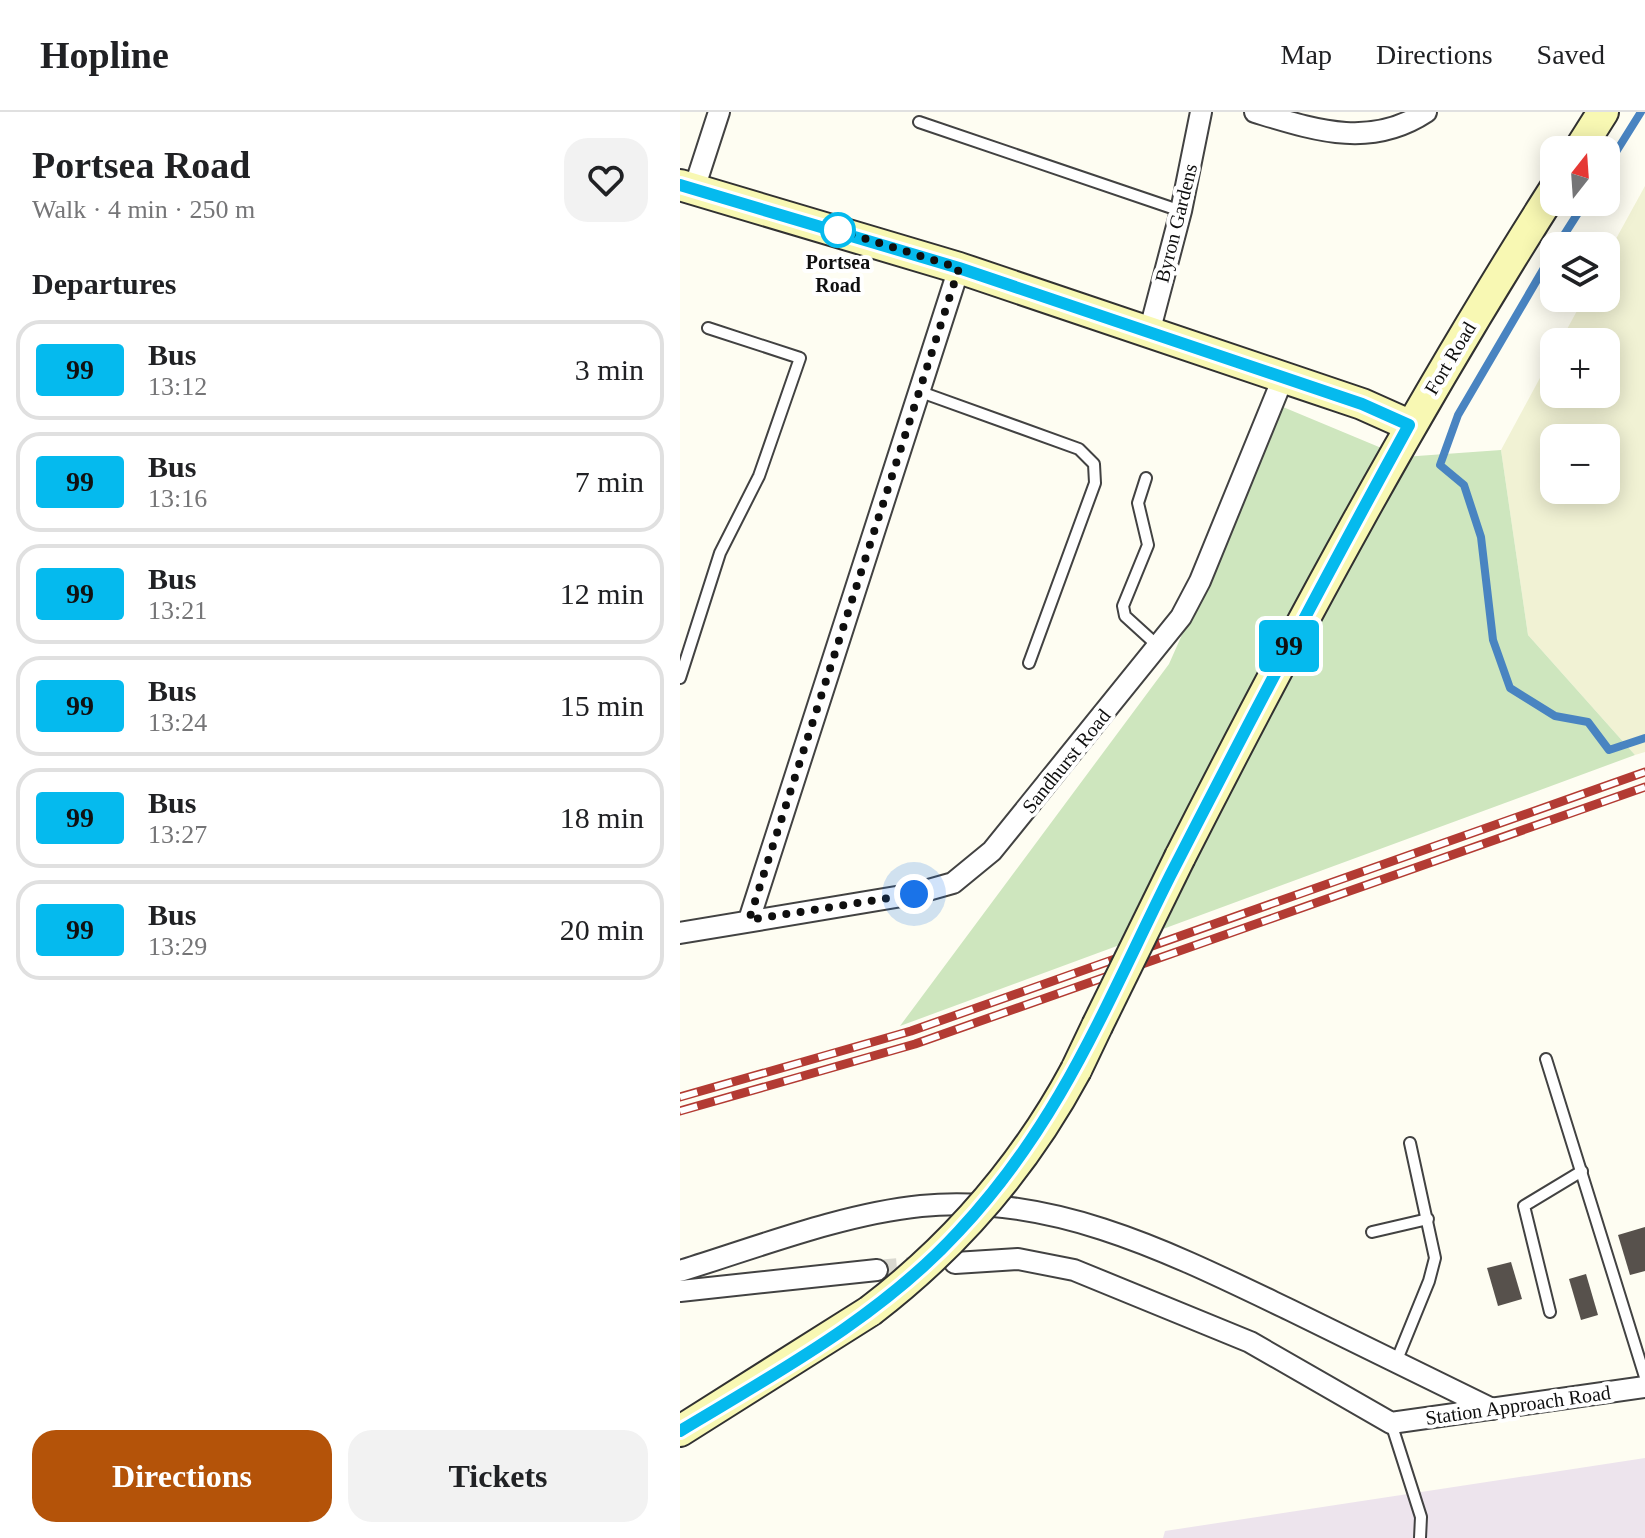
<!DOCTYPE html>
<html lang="en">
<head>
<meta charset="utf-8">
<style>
  body { margin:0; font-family:Georgia,serif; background:#f2f2f2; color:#202124; height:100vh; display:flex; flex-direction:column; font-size:30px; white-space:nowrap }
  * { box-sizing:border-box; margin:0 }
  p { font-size:26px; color:#757577 }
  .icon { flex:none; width:44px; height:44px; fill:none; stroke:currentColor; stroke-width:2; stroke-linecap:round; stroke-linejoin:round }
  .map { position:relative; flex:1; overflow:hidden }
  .drawer { display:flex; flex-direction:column; background:#fff; width:680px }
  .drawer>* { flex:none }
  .badge { padding:0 16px; border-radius:6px; font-size:28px; line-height:52px }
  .needle { width:52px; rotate:17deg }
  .controls { position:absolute; left:860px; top:24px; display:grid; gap:16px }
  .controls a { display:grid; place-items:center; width:80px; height:80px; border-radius:16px; background:#fff; box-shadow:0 4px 20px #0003; font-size:40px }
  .you { position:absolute; width:40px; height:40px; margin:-20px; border:6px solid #fff; border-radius:50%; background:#1a73e8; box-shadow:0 0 0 12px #1a73e833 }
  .map>.badge { position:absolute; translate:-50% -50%; box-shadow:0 0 0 4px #fff }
  h2 { padding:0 32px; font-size:30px; line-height:72px }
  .round { display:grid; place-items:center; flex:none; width:84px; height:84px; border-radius:24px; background:#f2f2f2 }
  .headline { display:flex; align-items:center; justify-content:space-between; height:136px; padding:0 32px }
  h1 { font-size:38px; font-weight:700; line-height:60px }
  .button { display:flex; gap:16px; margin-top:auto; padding:16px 32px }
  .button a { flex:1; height:92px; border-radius:24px; background:#b45309; color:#fff; font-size:32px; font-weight:700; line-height:92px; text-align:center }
  .button a+a { background:#f2f2f2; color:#202124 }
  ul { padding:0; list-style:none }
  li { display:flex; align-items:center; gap:24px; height:100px; margin:0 16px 12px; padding:0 16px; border:4px solid #e0e0e0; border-radius:24px }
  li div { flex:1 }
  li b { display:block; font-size:30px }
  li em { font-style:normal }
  li .badge { min-width:88px; font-weight:700; text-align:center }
  header { display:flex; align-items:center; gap:48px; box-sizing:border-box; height:112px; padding:0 40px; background:#fff; border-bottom:2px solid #e0e0e0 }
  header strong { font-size:38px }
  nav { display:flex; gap:44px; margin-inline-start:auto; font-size:28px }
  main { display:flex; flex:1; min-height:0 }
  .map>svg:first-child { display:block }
</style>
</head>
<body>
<header>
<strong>Hopline</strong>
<nav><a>Map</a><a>Directions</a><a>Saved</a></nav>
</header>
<main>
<section class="drawer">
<div class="headline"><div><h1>Portsea Road</h1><p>Walk · 4 min · 250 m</p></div><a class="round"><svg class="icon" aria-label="heart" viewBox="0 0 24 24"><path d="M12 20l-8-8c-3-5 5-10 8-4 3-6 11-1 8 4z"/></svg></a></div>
<h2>Departures</h2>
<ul>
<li><span class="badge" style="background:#05baee;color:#111">99</span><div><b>Bus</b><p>13:12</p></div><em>3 min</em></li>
<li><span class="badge" style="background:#05baee;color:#111">99</span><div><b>Bus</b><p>13:16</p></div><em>7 min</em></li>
<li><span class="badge" style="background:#05baee;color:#111">99</span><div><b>Bus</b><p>13:21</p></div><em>12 min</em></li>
<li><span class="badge" style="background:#05baee;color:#111">99</span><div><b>Bus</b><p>13:24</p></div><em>15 min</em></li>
<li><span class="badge" style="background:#05baee;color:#111">99</span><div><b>Bus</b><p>13:27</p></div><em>18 min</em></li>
<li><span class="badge" style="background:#05baee;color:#111">99</span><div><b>Bus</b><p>13:29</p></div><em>20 min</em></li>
</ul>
<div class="button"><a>Directions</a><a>Tickets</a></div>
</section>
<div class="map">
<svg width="965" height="1426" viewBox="0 0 965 1426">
  <rect width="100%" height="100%" fill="#fefdf2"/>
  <polygon fill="#ede4ed" points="965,1346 965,1426 483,1426 485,1419"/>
  <path fill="#f1f2d4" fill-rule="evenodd" d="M965 74V640L955 643 848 523 821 338 874 240V282H926V230H880L904 186H926V145ZM874 326H926V378H874Z"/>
  <polygon fill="#cee6be" points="603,295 723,345 821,338 848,523 955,643 220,914 489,552"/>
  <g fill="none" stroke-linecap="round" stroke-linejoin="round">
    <g stroke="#4984c1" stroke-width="8">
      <polyline points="926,56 961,0"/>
      <polyline points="877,134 905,90"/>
      <polyline points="874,139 778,303 760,353 784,373 801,425 813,528 830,576 875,604 908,610 929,638 965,626"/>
    </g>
  </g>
  <g fill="#57514c">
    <polygon points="965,1115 965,1159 950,1163 938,1123"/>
    <polygon points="831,1150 842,1187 818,1194 807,1156"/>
    <polygon points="906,1162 918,1203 901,1208 889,1167"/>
  </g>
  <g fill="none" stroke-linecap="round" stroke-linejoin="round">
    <polyline stroke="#dad9d0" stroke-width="20" stroke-dasharray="20 10" stroke-linecap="butt" points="197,1158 244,1154"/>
    <defs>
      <g id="lane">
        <polyline points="239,10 501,99"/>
        <polyline points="238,279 399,337 414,352 415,371 349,551"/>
        <polyline points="466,366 458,391 468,433 443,494 445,504 478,534"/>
        <polyline points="0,566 40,441 79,364 120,246 28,216"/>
        <polyline points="866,947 965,1265"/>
        <polyline points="692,1120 748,1107"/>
        <polyline points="870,1200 844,1094 902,1059"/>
        <polyline points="716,1250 749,1169 755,1146 730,1031"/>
        <polyline points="711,1311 741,1405 740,1426"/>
      </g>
      <g id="street">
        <path d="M575 0C635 18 690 37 746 0"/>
        <polyline points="14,77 39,0"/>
        <polyline points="469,221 501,99 521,0"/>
        <polyline points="69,808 279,156"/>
        <polyline points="0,821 234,782 273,771 312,739 501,505 520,469 603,266"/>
        <polyline points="275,1151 338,1147 394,1158 570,1230 711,1311 965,1275"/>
        <path d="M0 1159C75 1136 162 1102 241 1094 374 1081 493 1142 610 1198 677 1231 745 1264 812 1297"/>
        <polyline points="0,1179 197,1158"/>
      </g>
      <g id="secondary">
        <polyline points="899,38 923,0"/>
        <polyline points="0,73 279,156 682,292 729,313"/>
        <path d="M500 745C616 517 737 293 874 78"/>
        <polyline points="396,958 417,914"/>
        <polyline points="0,1319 190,1199"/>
      </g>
    </defs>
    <use href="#lane" stroke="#424242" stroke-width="14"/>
    <use href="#street" stroke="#424242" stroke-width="24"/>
    <use href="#secondary" stroke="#313131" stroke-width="34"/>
    <use href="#lane" stroke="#fff" stroke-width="10"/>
    <use href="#street" stroke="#fff" stroke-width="20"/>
    <use href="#secondary" stroke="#f8f8b3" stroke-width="30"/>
    <defs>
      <g id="rail">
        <polyline points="0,985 231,919 965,660"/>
        <polyline points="0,999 235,932 965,675"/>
      </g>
    </defs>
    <use href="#rail" stroke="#b33b33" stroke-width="9"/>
    <use href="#rail" stroke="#fff" stroke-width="6" stroke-dasharray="18" stroke-linecap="butt"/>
    <defs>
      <g id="secondary-bridge">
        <polyline points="417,914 500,745"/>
        <path d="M190 1199C275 1134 345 1053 396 958"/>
      </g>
    </defs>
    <use href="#secondary-bridge" stroke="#313131" stroke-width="34" stroke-linecap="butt"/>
    <use href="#secondary-bridge" stroke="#f8f8b3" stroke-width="30"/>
  </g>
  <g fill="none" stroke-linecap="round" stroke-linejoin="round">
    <defs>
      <path id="line" d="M0 73 279 156 682 292 729 313C647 462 568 612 490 764 425 894 380 1011 279 1119 201 1204 98 1260 0 1319"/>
    </defs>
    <use href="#line" stroke="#fff" stroke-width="18"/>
    <use href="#line" stroke="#05baee" stroke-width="12"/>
    <polyline stroke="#0f0f0f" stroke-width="8" stroke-dasharray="0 14.4" points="158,118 279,156 69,808 234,782"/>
  </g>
  <circle fill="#fff" stroke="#05baee" stroke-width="4" cx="158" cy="118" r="16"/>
  <g text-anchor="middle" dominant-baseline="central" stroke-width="8" stroke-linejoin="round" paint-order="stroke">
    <g font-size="20" fill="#0f0f0f" stroke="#fff">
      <text transform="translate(496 111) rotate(-76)">Byron Gardens</text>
      <text transform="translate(770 246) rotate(-59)">Fort Road</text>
      <text transform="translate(386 649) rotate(-51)">Sandhurst Road</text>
      <text transform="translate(838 1293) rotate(-8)">Station Approach Road</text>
    </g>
    <g font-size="20" font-weight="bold" fill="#0f0f0f" stroke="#fff">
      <text x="158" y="150">Portsea<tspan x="158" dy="23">Road</tspan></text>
    </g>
  </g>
</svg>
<div class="controls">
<a><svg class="needle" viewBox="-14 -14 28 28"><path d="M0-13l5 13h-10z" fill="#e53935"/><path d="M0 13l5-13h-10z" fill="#757577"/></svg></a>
<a><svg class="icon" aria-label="layers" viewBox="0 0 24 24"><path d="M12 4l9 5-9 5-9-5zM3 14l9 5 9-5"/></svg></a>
<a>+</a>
<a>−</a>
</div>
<div class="you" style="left:234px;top:782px"></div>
<b class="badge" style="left:609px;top:534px;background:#05baee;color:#111">99</b>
</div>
</main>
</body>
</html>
